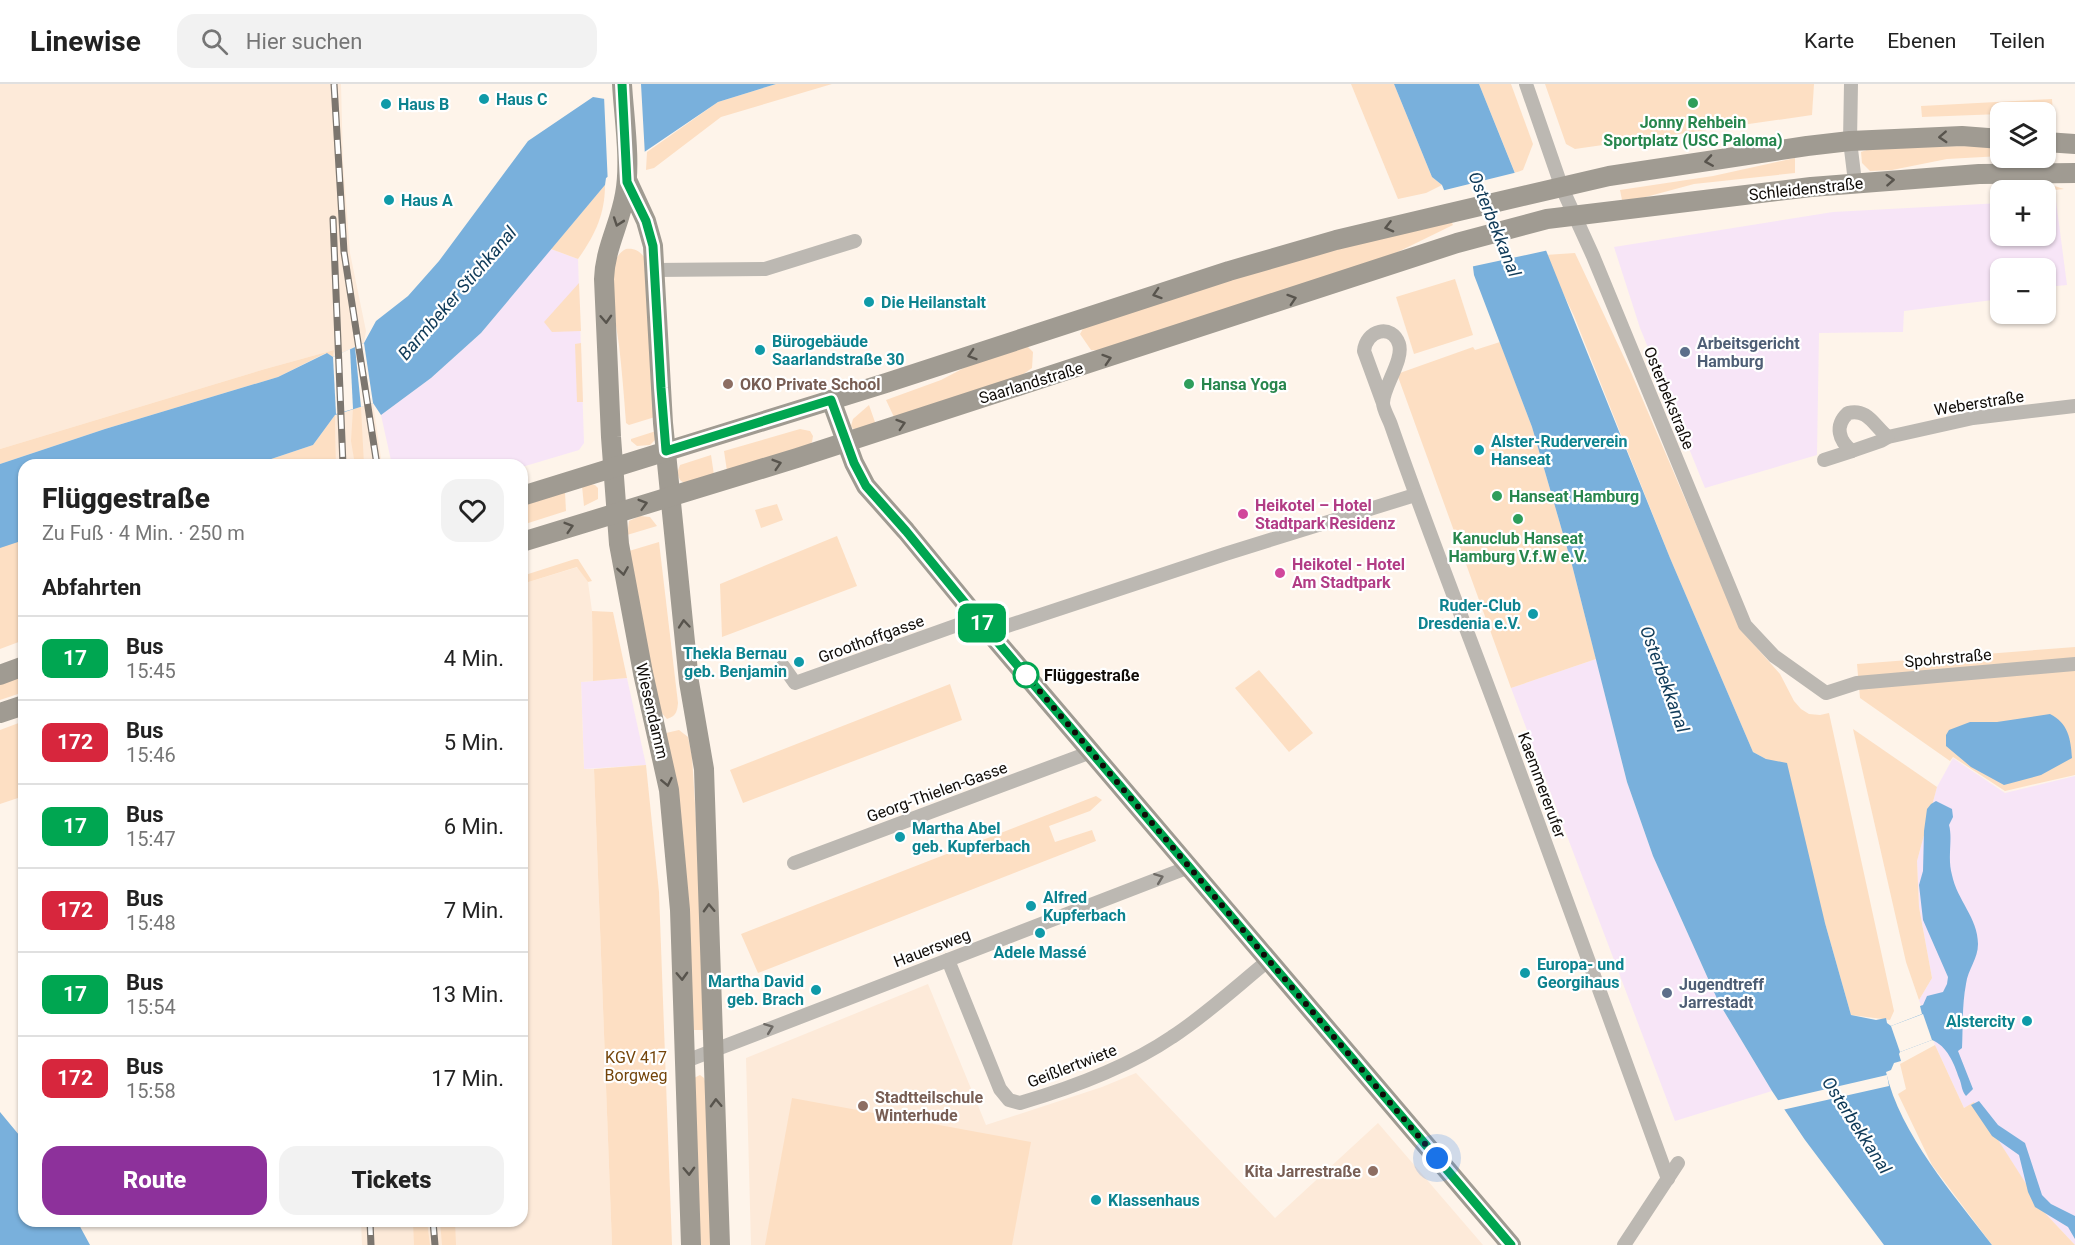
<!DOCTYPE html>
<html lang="de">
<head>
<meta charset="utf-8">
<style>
  body { margin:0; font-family:Roboto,sans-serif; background:#f2f2f2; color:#222; height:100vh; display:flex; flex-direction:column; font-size:22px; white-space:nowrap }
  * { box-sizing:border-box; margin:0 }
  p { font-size:20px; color:#767676 }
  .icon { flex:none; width:33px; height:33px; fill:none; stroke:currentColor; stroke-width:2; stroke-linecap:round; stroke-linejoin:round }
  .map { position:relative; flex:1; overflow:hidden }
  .side { position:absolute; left:18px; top:375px; width:510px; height:768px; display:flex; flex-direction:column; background:#fff; border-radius:18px; box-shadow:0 2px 4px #0004 }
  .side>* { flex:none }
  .badge { padding:0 12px; border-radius:9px; font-size:21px; line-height:39px }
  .fabs { position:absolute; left:1990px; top:18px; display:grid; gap:12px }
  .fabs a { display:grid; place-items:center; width:66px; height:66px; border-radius:12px; background:#fff; box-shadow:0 2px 4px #0004; font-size:30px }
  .you { position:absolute; width:30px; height:30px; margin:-15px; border:4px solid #fff; border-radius:50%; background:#1a73e8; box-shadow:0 0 0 9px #1a73e833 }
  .map>.badge { position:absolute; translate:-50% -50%; box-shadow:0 0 0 3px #fff }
  h2 { padding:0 24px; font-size:22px; line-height:54px }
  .round { display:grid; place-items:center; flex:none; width:63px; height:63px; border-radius:18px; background:#f2f2f2 }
  .overview { display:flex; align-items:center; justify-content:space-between; height:102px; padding:0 24px }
  h1 { font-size:28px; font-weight:800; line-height:45px }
  .button { display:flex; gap:12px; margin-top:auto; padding:12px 24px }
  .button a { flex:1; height:69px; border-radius:18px; background:#8d319b; color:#fff; font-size:24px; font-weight:800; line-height:69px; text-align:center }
  .button a+a { background:#f2f2f2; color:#222 }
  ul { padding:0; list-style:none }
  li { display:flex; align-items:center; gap:18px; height:84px; padding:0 24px; border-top:2px solid #e0e0e0 }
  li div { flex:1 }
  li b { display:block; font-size:22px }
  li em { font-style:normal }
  li .badge { min-width:66px; font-weight:700; text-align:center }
  header { display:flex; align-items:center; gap:36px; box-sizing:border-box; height:84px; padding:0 30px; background:#fff; border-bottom:2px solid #e0e0e0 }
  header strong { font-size:28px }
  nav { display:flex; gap:33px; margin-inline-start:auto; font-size:21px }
  .search { width:420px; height:54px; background:#f2f2f2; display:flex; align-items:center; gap:15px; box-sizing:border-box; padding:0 21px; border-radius:18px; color:#767676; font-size:22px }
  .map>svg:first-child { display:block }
</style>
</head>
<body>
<header>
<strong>Linewise</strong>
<div class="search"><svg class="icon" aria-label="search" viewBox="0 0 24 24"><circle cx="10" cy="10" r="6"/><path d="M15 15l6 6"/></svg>Hier suchen</div>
<nav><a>Karte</a><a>Ebenen</a><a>Teilen</a></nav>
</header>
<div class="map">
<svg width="2075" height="1161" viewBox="0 0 2075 1161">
  <rect width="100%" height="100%" fill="#fef4ea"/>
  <g fill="#f7e5f7">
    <polygon points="2046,117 2056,117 2067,201 2046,203 2046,184 2001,184 2001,215 1904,227 1903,248 1819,249 1817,371 1705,404 1640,244 1614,163 1833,128 2001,119 2001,152 2046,152"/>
    <polygon points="551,165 578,175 584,359 579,366 522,383 522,381 392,381 381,331 431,294 481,249"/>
    <polygon points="1596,575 1627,698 1653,772 1719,919 1772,1007 1675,1037 1511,604"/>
    <polygon points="627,594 646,681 584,685 581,598"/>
    <polygon points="1953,674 2005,709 2075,692 2075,1161 2044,1128 1974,1019 1964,1024 1935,961 1919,916 1932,894 1919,823 1917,777 1937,703"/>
  </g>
  <g fill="#fdead9">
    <polygon points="0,0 341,0 343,78 350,169 366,247 364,259 333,273 334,266 265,285 0,365"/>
    <polygon points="373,319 382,381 336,381 335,331"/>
    <polygon points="578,483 588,498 592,527 593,597 581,598 584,685 594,685 612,1161 362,1161 361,1137 522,1137 522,500"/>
    <polygon points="928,900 986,1041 1102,1003 1136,989 1275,1134 1378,1039 1483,1161 751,1161 746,974"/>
  </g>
  <g fill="#fddfc3">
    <polygon points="776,0 832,0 721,33 654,84 646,86 647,68 718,18"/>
    <polygon points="1351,0 1394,0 1432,93 1442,101 1426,109 1398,115"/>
    <polygon points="1479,0 1511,0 1533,60 1523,86 1515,89"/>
    <polygon points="1545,0 1814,0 1812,31 1575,65 1566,60"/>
    <polygon points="2052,15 2053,28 2001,28 2001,30 1922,33 1921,22"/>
    <polygon points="1977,62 2001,64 2001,72 1947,75 1892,86 1870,87 1862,79 1861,68 1875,63"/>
    <polygon points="1795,74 1795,89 1694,100 1642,114 1622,116 1620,106 1713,92"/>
    <polygon points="2026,98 2045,99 2064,105 2046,107 2001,106 2001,112 1995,113 1995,108 2006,101"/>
    <path d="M605 101C605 130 595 151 578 175L551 165Z"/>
    <polygon points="1451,137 1453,141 1363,185 1114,267 1091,266 1080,250 1085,241 1287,176"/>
    <path d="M626 165C636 164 640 168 647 176L655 333 629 341 626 339C624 313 622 287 619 261 617 239 600 177 626 165Z"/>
    <polygon points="1575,169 1630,286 1741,546 1780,590 1794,617 1801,625 1809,630 1820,631 1829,629 1894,927 1890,936 1851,931 1825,839 1766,675 1753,668 1670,474 1574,232 1545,171"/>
    <polygon points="1455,195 1473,251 1414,270 1396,213"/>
    <polygon points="579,199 581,247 552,248 544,238"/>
    <polygon points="1500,258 1532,343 1572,481 1596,575 1511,604 1397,290 1473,263 1475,266"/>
    <polygon points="581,259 583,318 577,318 575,260"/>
    <polygon points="1025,260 1033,268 1032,284 1014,297 894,333 886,316 941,296 979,276"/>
    <polygon points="334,266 333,273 326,269 278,293 105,345 0,380 0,365 265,285"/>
    <polygon points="869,321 876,341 854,346 851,342 853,335"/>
    <polygon points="361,323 364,381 355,381 351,357 353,325"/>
    <polygon points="335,331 336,381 253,381 313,361"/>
    <polygon points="800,345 810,347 813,352 812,358 809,361 727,387 724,367"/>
    <polygon points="656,347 657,354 650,361 637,362 631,357 631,355"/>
    <polygon points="711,371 714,391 684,399 680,396 677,389 680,381"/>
    <polygon points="590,400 595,401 598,404 598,415 584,422 582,402"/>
    <polygon points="565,408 566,427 522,441 522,422"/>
    <polygon points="777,420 783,436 761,444 755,426"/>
    <polygon points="640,432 650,433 657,442 627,451 629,437"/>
    <polygon points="837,452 857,502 722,553 720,500"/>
    <polygon points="24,455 24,556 0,565 0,463"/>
    <path d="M659 458 678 619C677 628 676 632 667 635L660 627 629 467Z"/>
    <polygon points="575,475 578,475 592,497 588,498 577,483 522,500 522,492"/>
    <polygon points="592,527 613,528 627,594 593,597"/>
    <polygon points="2075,563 2075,691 2005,707 1953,673 1950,677 1860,614 1857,580"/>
    <polygon points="1259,586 1313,649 1289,668 1235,604"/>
    <polygon points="24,590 24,608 0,616 0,600"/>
    <polygon points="950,600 962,636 743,719 730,686"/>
    <polygon points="24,637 24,712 0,720 0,646"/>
    <polygon points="1853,645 1937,703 1917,777 1919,823 1932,894 1919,916 1906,878"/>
    <polygon points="679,646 688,653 692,672 702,831 705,946 693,946 666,649"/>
    <polygon points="646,681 659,808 672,1161 612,1161 594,685"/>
    <polygon points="1096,712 1102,716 1090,727 1049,742 1055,758 1092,746 1096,757 758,889 741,850"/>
    <polygon points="1935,961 1964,1024 1974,1018 2044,1128 2075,1161 1992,1161 1932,1081 1898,1010 1906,1005 1900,980"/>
    <polygon points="700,991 704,994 706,1000 712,1161 699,1161 694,994"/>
    <polygon points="792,1014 1031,1058 1012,1161 765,1161"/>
    <polygon points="413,1137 427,1137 430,1161 414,1161"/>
    <polygon points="440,1137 455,1137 456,1161 442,1161"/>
  </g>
  <g fill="#79b0dc">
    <polygon points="641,0 776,0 718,18 606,94 605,101 481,249 431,294 381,331 373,319 335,331 313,361 253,381 24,381 24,456 0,464 0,380 105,345 278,293 327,269 333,273 364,259 376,237 408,212 439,177 528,57 593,13 605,15"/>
    <path d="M1394 0H1479L1670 474 1753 668 1766 675 1787 679 1825 839 1851 931 1876 936 1886 934 1887 939 1891 942 1922 930 1920 922 1923 921 1927 912 1943 908 1947 900 1948 893 1923 836 1919 801 1923 787 1924 747 1927 725 1931 720 1936 717 1952 725 1953 733 1949 741C1953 755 1947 774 1952 791 1957 816 1978 834 1978 860 1978 875 1968 885 1966 900 1962 920 1963 943 1962 964L1958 967 1973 1005 1966 1012C1961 1006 1962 1000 1959 994 1954 979 1947 962 1932 956L1900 968 1899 970 1901 977 1894 979 1891 986 1886 988C1900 1050 1954 1111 1992 1161H1884L1805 1056 1772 1007 1719 919 1653 772 1627 698 1572 481 1532 343 1474 191 1472 175 1442 101 1432 93Z"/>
    <path d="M2050 630C2068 639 2071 655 2072 674L2041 691 2004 701 1971 683 1946 662V651L1949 646 1970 638H1997Z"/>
    <polygon points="1979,1017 1998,1041 2025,1059 2042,1111 2051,1120 2075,1132 2075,1155 2068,1143 2035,1123 2028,1108 2019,1071 1992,1052 1971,1021"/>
    <polygon points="0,1028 24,1057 24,1137 77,1137 90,1161 0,1161"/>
  </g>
  <g fill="#fef4ea">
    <polygon points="634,0 641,0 645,72 609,96 608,102 604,12"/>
    <polygon points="1518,88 1549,166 1470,183 1469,176 1441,107"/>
    <polygon points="364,259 373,319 361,323 355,263"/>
    <polygon points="350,265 353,325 336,330 333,273"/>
    <polygon points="1923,930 1932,956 1900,968 1891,942"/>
    <polygon points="1887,991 1889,1002 1782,1026 1775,1017"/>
  </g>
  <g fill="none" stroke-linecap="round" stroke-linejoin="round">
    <g stroke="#bcb8b2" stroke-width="14">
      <polyline points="1526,0 1562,104 1593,172 1745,541 1774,572 1826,609 1857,599 2075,580"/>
      <polyline points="1851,0 1850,57 1855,98"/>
      <polyline points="655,186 765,185 855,157"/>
      <path d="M1383 319 1364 267C1366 246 1392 239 1399 260 1404 276 1383 303 1383 319 1383 325 1389 335 1391 341 1427 445 1468 548 1506 651 1561 799 1614 947 1668 1095"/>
      <polyline points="1852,367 1881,357 1888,353 1973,334 2075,322"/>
      <path d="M1824 376 1852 367C1839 357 1834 342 1848 329 1868 324 1874 342 1888 353"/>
      <polyline points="989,548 1225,470 1415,411"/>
      <polyline points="783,582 795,599 977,534"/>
      <polyline points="794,779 1091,668"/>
      <path d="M948 876 1000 1005 1009 1016 1020 1019C1071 1004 1128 983 1172 953 1206 931 1237 902 1269 876"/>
      <polyline points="686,977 1189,783"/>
      <polyline points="1624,1161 1678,1079"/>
    </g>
    <g stroke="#a09b92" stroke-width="20">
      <path d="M622 0C624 34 631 78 625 110 620 140 605 164 604 195L611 353 619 460 643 589 669 706 680 826 691 1161"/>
      <polyline points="2046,58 2075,60"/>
      <polyline points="628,98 646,137 653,162 663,339 689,598 704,685 720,1161"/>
      <polyline points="831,316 854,379 866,402 906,447 989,548 1511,1161"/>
      <polyline points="522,412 886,299 1229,187 1336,156 1446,130 1609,92 1807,62 1850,57 1962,52 2001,55"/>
      <polyline points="522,458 797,374 1457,159 1547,135 1811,103 1979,90 2075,89"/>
      <polyline points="0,591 24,582"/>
      <polyline points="0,629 24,621"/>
    </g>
    <defs>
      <g id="rail">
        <polyline points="334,0 344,168 377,381"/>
        <polyline points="333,135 343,381"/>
        <polyline points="370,1137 371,1161"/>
        <polyline points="433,1137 435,1161"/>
      </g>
    </defs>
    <use href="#rail" stroke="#7c766f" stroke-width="7"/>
    <use href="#rail" stroke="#fff" stroke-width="4.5" stroke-dasharray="14" stroke-linecap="butt"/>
  </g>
  <defs><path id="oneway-chevron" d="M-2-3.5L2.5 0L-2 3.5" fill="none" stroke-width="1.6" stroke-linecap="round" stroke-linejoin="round" transform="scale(1.5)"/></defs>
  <g stroke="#58544d">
    <use href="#oneway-chevron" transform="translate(1943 53) rotate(177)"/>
    <use href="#oneway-chevron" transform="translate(1709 77) rotate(171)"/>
    <use href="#oneway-chevron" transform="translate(1890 96) rotate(-4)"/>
    <use href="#oneway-chevron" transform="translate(618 138) rotate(109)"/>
    <use href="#oneway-chevron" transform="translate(1389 143) rotate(166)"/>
    <use href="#oneway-chevron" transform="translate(1157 210) rotate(162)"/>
    <use href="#oneway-chevron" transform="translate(1292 215) rotate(-18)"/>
    <use href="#oneway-chevron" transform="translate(606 235) rotate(87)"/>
    <use href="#oneway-chevron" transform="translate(972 271) rotate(162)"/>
    <use href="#oneway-chevron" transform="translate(1107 275) rotate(-18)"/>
    <use href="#oneway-chevron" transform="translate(901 340) rotate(-18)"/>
    <use href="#oneway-chevron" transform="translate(777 380) rotate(-17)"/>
    <use href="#oneway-chevron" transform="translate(643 420) rotate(-16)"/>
    <use href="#oneway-chevron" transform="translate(569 443) rotate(-17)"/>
    <use href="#oneway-chevron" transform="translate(623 487) rotate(81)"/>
    <use href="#oneway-chevron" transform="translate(684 540) rotate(-95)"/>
    <use href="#oneway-chevron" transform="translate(667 698) rotate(78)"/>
    <use href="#oneway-chevron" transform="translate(709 824) rotate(-92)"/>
    <use href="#oneway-chevron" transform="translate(682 892) rotate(88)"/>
    <use href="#oneway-chevron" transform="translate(716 1019) rotate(-92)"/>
    <use href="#oneway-chevron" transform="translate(689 1087) rotate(88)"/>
  </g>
  <g stroke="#6f6b66">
    <use href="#oneway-chevron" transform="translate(1159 794) rotate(-21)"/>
    <use href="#oneway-chevron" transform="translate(769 944) rotate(-21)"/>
  </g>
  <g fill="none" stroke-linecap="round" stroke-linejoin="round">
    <defs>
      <polyline id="line" points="622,0 627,98 646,137 653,162 661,304 666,367 831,316 854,379 866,402 906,447 989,548 1511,1161"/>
    </defs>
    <use href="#line" stroke="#fff" stroke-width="14"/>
    <use href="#line" stroke="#00a651" stroke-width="9"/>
    <polyline stroke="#100c08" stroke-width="6" stroke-dasharray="0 10.8" points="1026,591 1437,1074"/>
  </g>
  <g fill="#0f9aa8" stroke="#fff" stroke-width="2">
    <circle cx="484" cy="15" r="6"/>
    <circle cx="386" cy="20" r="6"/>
    <circle cx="389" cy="116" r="6"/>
    <circle cx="869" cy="218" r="6"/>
    <circle cx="760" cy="266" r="6"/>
    <circle cx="1479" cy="366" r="6"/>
    <circle cx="1533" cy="530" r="6"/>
    <circle cx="799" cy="578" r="6"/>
    <circle cx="900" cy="753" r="6"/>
    <circle cx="1031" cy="822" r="6"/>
    <circle cx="1040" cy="849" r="6"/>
    <circle cx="1525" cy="889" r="6"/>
    <circle cx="816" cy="906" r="6"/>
    <circle cx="2027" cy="937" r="6"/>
    <circle cx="1096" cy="1116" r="6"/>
  </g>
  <g fill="#2e9e5b" stroke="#fff" stroke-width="2">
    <circle cx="1693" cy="19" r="6"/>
    <circle cx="1189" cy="300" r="6"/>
    <circle cx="1497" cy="412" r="6"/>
    <circle cx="1518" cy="435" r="6"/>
  </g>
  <g fill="#5c6f8a" stroke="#fff" stroke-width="2">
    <circle cx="1685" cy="268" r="6"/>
    <circle cx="1667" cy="909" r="6"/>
  </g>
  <g fill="#8d6e63" stroke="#fff" stroke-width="2">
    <circle cx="728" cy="300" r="6"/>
    <circle cx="863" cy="1022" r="6"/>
    <circle cx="1373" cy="1087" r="6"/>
  </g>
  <g fill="#d1479c" stroke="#fff" stroke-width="2">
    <circle cx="1243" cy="430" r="6"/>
    <circle cx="1280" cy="489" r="6"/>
  </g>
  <circle fill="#fff" stroke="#00a651" stroke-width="3" cx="1026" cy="591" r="12"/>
  <g text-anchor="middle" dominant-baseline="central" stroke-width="4.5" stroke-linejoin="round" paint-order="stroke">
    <g font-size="16" font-weight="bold" fill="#0d838f" stroke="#fff" text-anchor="start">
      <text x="496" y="15">Haus C</text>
      <text x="398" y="20">Haus B</text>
      <text x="401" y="116">Haus A</text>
      <text x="881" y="218">Die Heilanstalt</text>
      <text x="772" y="257">Bürogebäude<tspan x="772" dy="18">Saarlandstraße 30</tspan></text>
      <text x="1491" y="357">Alster-Ruderverein<tspan x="1491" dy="18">Hanseat</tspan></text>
      <text x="1521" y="521" text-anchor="end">Ruder-Club<tspan x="1521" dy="18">Dresdenia e.V.</tspan></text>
      <text x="787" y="569" text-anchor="end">Thekla Bernau<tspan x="787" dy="18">geb. Benjamin</tspan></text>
      <text x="912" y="744">Martha Abel<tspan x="912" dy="18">geb. Kupferbach</tspan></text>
      <text x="1043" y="813">Alfred<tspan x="1043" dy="18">Kupferbach</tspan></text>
      <text x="1040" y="868" text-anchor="middle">Adele Massé</text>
      <text x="1537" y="880">Europa- und<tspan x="1537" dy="18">Georgihaus</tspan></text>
      <text x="804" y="897" text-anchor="end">Martha David<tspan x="804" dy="18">geb. Brach</tspan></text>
      <text x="2015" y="937" text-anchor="end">Alstercity</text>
      <text x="1108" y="1116">Klassenhaus</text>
    </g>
    <g font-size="16" font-weight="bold" fill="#27864d" stroke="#fff">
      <text x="1693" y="38">Jonny Rehbein<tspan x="1693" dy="18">Sportplatz (USC Paloma)</tspan></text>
      <text x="1201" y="300" text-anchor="start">Hansa Yoga</text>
      <text x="1509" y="412" text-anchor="start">Hanseat Hamburg</text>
      <text x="1518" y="454">Kanuclub Hanseat<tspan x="1518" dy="18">Hamburg V.f.W e.V.</tspan></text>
    </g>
    <g font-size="16" fill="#100c08" stroke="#fff">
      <text transform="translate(1806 105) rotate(-6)">Schleidenstraße</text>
      <text transform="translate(1031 299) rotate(-17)">Saarlandstraße</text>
      <text transform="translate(1669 314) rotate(68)">Osterbekstraße</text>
      <text transform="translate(1979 319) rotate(-9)">Weberstraße</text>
      <text transform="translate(871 555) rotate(-20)">Groothoffgasse</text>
      <text transform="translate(1948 574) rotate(-5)">Spohrstraße</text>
      <text transform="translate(652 627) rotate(77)">Wiesendamm</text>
      <text transform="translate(1542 701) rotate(70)">Kaemmererufer</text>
      <text transform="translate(937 708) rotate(-20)">Georg-Thielen-Gasse</text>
      <text transform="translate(932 864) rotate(-21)">Hauersweg</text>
      <text transform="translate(1072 982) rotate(-21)">Geißlertwiete</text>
    </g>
    <g font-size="16" font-weight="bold" fill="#4e5e75" stroke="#fff" text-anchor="start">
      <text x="1697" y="259">Arbeitsgericht<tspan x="1697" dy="18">Hamburg</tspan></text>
      <text x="1679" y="900">Jugendtreff<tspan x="1679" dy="18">Jarrestadt</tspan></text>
    </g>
    <g font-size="16" font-weight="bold" fill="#785e54" stroke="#fff" text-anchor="start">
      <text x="740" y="300">OKO Private School</text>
      <text x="875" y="1013">Stadtteilschule<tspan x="875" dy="18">Winterhude</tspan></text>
      <text x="1361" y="1087" text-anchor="end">Kita Jarrestraße</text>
    </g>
    <g font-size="16" font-weight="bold" fill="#b23c85" stroke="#fff" text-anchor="start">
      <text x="1255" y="421">Heikotel – Hotel<tspan x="1255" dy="18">Stadtpark Residenz</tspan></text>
      <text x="1292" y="480">Heikotel - Hotel<tspan x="1292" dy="18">Am Stadtpark</tspan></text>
    </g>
    <g font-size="16" font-weight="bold" fill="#100c08" stroke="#fff" text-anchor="start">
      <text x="1044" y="591">Flüggestraße</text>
    </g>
    <g font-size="16" fill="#734409" stroke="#fff">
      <text x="636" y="973">KGV 417<tspan x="636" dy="18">Borgweg</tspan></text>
    </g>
    <g font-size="18" font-style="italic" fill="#0f3a58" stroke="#fff">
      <text transform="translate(1495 140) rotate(68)">Osterbekkanal</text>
      <text transform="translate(457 209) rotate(-49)">Barmbeker Stichkanal</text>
      <text transform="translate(1665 595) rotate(70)">Osterbekkanal</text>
      <text transform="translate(1857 1041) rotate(57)">Osterbekkanal</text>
    </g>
  </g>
</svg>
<div class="fabs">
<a><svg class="icon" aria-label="layers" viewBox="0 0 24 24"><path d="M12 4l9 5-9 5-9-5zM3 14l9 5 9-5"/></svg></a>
<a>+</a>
<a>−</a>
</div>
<div class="you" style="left:1437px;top:1074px"></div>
<b class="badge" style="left:982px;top:539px;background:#00a651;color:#fff">17</b>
<section class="side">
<div class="overview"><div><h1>Flüggestraße</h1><p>Zu Fuß · 4 Min. · 250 m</p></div><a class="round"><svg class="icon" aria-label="heart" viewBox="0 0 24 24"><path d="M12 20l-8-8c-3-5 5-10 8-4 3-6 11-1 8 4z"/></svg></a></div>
<h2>Abfahrten</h2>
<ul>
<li><span class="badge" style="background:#00a651;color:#fff">17</span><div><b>Bus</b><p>15:45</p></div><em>4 Min.</em></li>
<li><span class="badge" style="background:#d7263d;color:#fff">172</span><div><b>Bus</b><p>15:46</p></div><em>5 Min.</em></li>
<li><span class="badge" style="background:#00a651;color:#fff">17</span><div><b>Bus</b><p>15:47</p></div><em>6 Min.</em></li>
<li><span class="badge" style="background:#d7263d;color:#fff">172</span><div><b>Bus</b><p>15:48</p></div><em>7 Min.</em></li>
<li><span class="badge" style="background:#00a651;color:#fff">17</span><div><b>Bus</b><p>15:54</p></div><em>13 Min.</em></li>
<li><span class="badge" style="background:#d7263d;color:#fff">172</span><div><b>Bus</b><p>15:58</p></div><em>17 Min.</em></li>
</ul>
<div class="button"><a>Route</a><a>Tickets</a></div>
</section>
</div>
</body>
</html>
